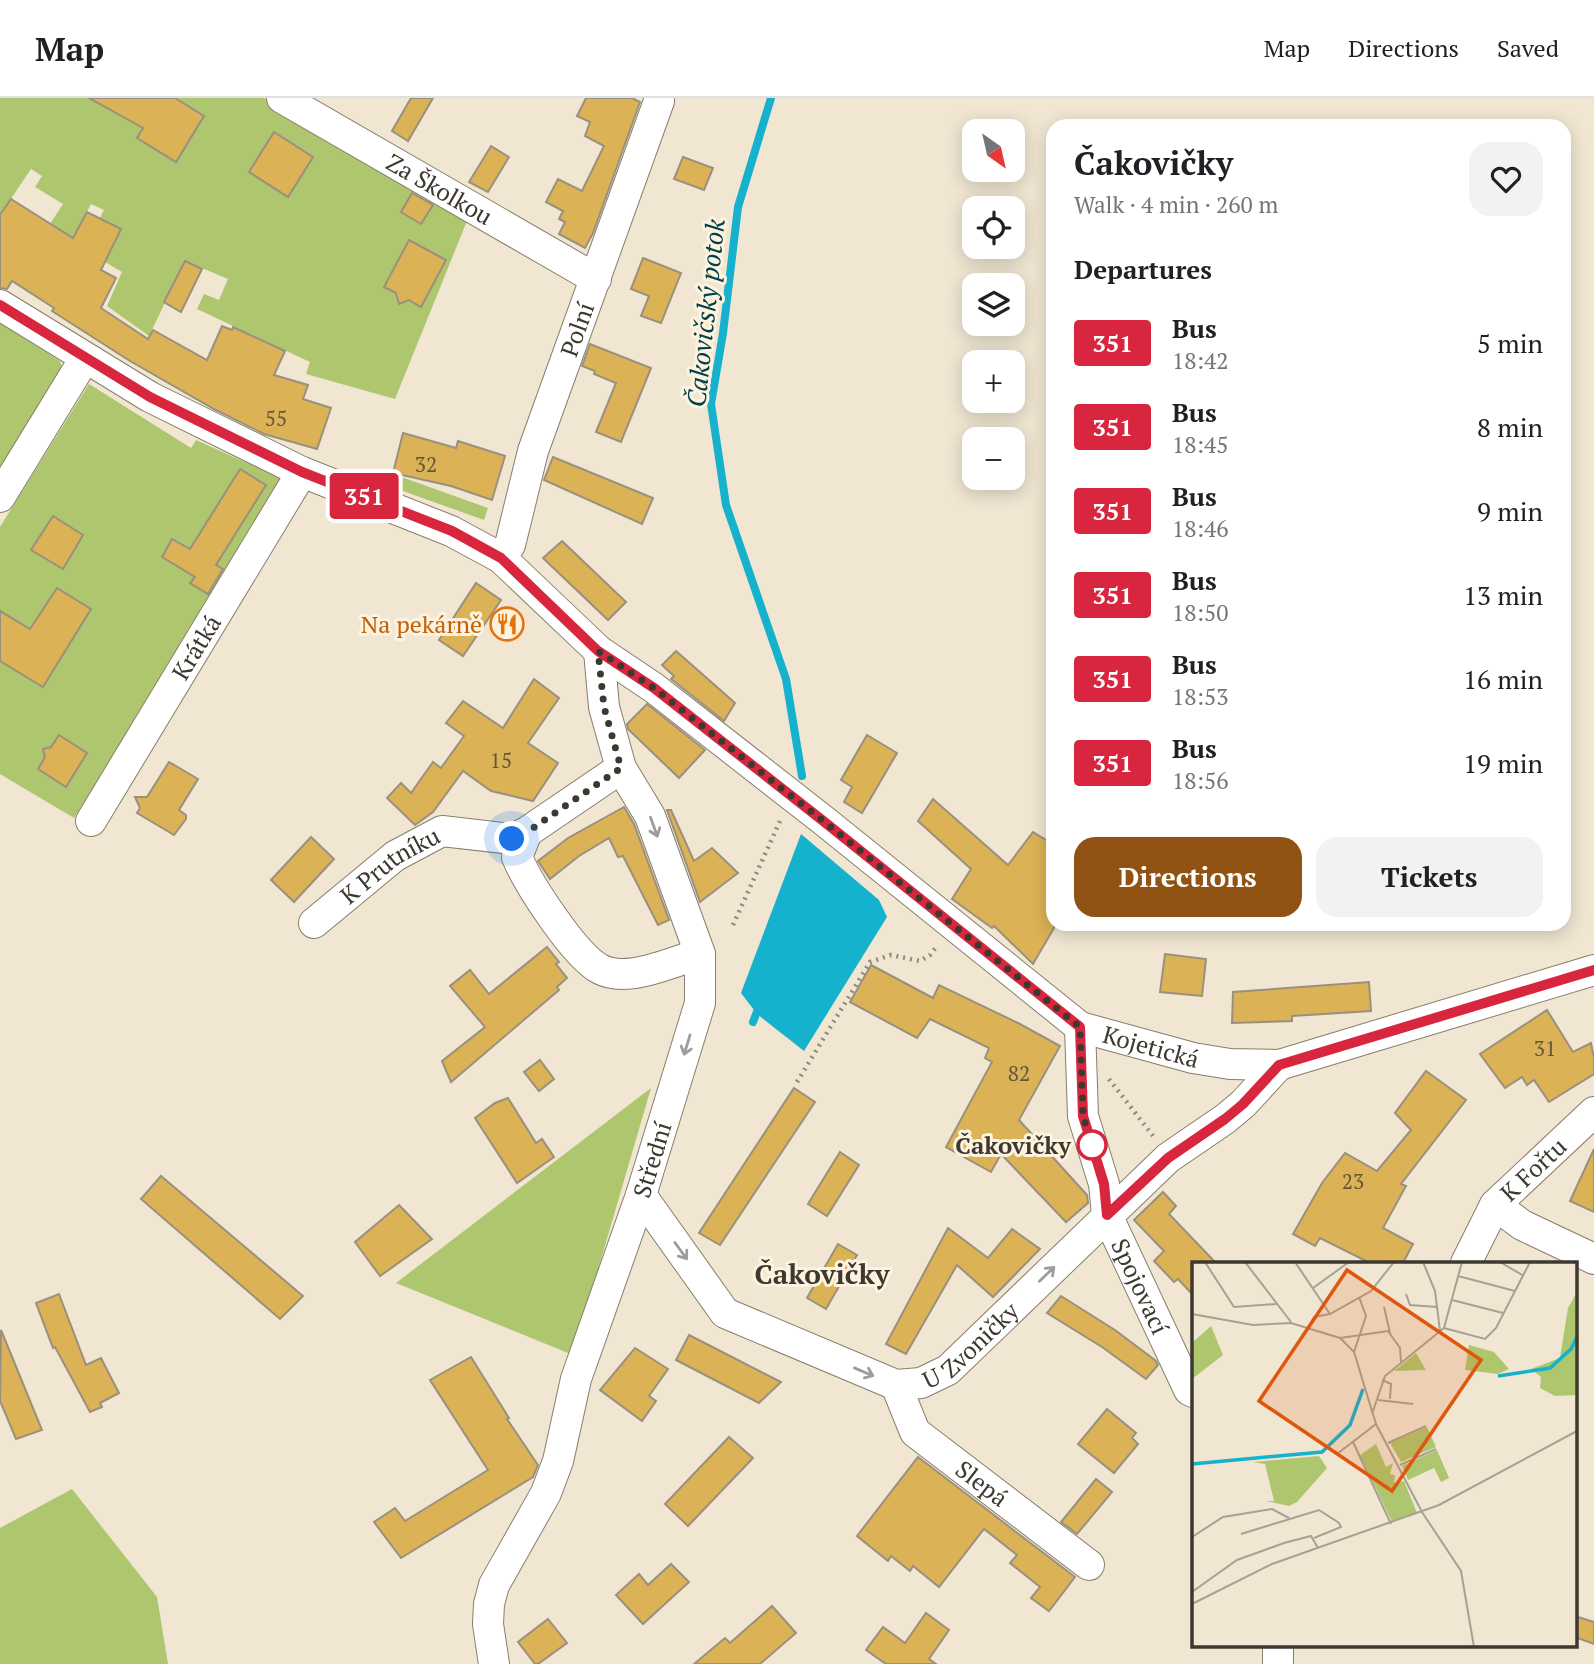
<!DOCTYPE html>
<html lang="en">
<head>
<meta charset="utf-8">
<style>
  body { margin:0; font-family:"PT Serif",serif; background:#f2f2f2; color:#202124; height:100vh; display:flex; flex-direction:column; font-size:26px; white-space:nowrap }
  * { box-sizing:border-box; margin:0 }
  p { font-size:23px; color:#757577 }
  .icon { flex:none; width:38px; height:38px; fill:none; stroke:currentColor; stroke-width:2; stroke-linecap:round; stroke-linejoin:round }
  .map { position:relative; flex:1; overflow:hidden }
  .side { position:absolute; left:1046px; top:21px; width:525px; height:812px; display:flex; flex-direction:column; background:#fff; border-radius:21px; box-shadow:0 4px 18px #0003 }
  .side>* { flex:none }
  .badge { padding:0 14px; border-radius:5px; font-size:24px; line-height:46px }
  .needle { width:46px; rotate:146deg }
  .fabs { position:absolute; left:962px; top:21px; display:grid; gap:14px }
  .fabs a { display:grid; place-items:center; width:63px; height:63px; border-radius:14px; background:#fff; box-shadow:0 4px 18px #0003; font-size:35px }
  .you { position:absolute; width:35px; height:35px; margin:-18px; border:5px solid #fff; border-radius:50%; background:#1a73e8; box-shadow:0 0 0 10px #1a73e833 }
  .map>.badge { position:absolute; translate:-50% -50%; box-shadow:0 0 0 4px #fff }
  h2 { padding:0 28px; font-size:26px; line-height:63px }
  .round { display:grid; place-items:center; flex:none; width:74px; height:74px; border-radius:21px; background:#f2f2f2 }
  .summary { display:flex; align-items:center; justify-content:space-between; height:119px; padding:0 28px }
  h1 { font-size:33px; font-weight:600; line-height:52px }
  .button { display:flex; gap:14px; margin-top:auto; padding:14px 28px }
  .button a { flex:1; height:80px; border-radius:21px; background:#905314; color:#fff; font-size:28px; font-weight:600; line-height:80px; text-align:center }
  .button a+a { background:#f2f2f2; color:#202124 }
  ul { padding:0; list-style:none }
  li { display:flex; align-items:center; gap:21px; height:84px; padding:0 28px }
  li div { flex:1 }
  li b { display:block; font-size:26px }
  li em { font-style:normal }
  li .badge { min-width:77px; font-weight:700; text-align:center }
  header { display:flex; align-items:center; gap:42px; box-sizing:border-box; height:98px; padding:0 35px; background:#fff; border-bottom:2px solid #e0e0e0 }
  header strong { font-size:33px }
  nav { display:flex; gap:38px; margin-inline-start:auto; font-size:24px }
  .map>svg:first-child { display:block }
</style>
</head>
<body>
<header>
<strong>Map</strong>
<nav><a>Map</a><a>Directions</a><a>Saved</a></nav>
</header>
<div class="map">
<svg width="1594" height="1566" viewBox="0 0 1594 1566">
  <rect width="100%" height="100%" fill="#f0e6d2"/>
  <g fill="#aec66d">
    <polygon points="0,0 264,0 467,123 395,301 306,276 310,264 197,211 204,196 219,202 228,181 185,163 149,238 107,208 122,174 105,164 121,131 105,123 84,151 104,112 91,106 70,146 48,129 63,106 35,89 42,78 31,71 0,117"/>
    <polygon points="0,225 60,263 62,270 0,370"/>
    <polygon points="89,286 191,350 196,342 287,383 74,720 0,676 0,429"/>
    <polygon points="393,376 488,410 484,422 389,388"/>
    <polygon points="651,990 573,1257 396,1185"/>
    <polygon points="72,1391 157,1499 168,1566 0,1566 0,1430"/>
  </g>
  <polygon fill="#15b1cd" points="801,736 879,802 887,819 804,953 757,916 741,895"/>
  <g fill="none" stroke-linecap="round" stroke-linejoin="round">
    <g stroke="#15b1cd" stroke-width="8">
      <polyline points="771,0 738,109 723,235 711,306 726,407 786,581 802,678"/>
      <polyline points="753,924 760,906"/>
    </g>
  </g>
  <g fill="#dcb256" stroke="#9a907e" stroke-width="2">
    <polygon points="89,0 175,0 204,18 176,64 137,40 143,30"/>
    <polygon points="411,0 433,0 408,43 392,33"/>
    <polygon points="586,0 632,0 640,4 593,135 585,150 559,136 565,124 559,121 563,113 546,104 558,81 582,93 604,48 585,38 590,24 577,18"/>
    <polygon points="274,34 313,59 288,99 249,74"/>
    <polygon points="491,48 509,59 488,94 469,84"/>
    <polygon points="683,59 713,70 704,92 674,81"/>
    <polygon points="412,95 433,107 421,126 401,114"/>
    <polygon points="11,101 73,140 87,114 121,131 101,172 116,180 101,210 148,241 153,232 207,262 222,228 232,232 233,229 285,253 274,277 308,287 303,301 331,310 317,351 264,336 214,311 130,263 52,213 54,210 12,183 7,191 0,190 0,117"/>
    <polygon points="409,142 446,162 421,209 409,202 399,206 396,195 384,189"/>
    <polygon points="643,160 681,175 661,225 641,218 649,198 631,191"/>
    <polygon points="185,163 202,171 181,214 164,204"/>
    <polygon points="590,246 651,270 621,344 596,334 616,285 594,276 595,273 582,268"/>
    <polygon points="403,335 456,350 458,343 505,358 492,402 451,388 393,375"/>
    <polygon points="553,359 653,400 642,426 544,382"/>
    <polygon points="240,371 266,387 216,467 223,471 208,496 190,485 195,479 162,459 172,441 190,451"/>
    <polygon points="53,418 83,437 63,471 31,452"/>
    <polygon points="562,443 626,504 608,522 543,460"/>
    <polygon points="476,485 501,502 463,558 439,542"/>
    <polygon points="57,490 91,511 43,589 0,563 0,513 30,531"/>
    <polygon points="676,553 735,605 724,623 671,581 674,578 662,567"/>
    <polygon points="534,581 559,600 528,645 558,665 533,703 491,693 463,673 433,714 415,727 387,700 401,685 411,695 433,664 441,670 464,638 446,625 463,603 503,630"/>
    <polygon points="647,606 705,652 679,680 628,631 627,626"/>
    <polygon points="59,637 87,655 66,689 38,671 45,659 43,651 51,649"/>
    <polygon points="867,637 897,655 862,715 844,704 852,689 841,682"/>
    <polygon points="169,664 198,681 179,712 186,717 186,721 174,737 137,715 140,710 135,699 147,699"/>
    <polygon points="933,701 1008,767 1033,734 1054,747 1054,830 1033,866 994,828 992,830 952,801 971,771 918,723"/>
    <polygon points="624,709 634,726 669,822 658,827 623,758 618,759 609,740 579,758 550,781 538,763 568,740"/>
    <polygon points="667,712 671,712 694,763 712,750 738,775 700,804"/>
    <polygon points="311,739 334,761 294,804 271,782"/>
    <polygon points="547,849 559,864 556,866 567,880 557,889 559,892 451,984 442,963 485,929 450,888 470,872 489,896"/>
    <polygon points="1165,856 1206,861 1202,898 1160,894"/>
    <polygon points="871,867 933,900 939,887 1018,925 1060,948 1019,1022 1087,1097 1088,1105 1066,1124 1001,1056 991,1074 946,1049 992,964 985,960 989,950 930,921 917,940 850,904"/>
    <polygon points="1369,884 1371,913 1292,918 1292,923 1232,925 1233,894"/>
    <polygon points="1547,912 1573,954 1591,945 1594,960 1594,976 1549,1004 1534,982 1527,987 1522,979 1505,990 1480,956"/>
    <polygon points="540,962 554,981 539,993 524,974"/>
    <polygon points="1426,973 1466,1002 1401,1086 1406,1088 1383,1130 1413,1146 1403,1165 1370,1165 1320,1140 1315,1148 1293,1136 1322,1085 1345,1055 1377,1073 1411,1032 1395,1015"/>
    <polygon points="794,990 815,1004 720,1147 699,1135"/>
    <polygon points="508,1000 536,1045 542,1041 554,1059 517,1085 475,1020 495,1005"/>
    <polygon points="1594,1051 1594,1114 1570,1103"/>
    <polygon points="840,1054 859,1067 827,1118 808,1106"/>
    <polygon points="161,1078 303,1198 280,1221 141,1101"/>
    <polygon points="1163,1094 1176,1108 1169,1116 1216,1165 1193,1165 1193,1197 1178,1181 1174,1184 1154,1163 1164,1153 1134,1122"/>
    <polygon points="399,1107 432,1141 380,1178 355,1144"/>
    <polygon points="948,1130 988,1160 1012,1131 1040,1151 993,1199 957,1167 906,1256 886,1246"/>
    <polygon points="838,1146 857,1157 826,1211 807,1200"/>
    <polygon points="59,1196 86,1267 101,1260 119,1295 100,1305 102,1309 90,1314 55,1249 53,1250 36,1205"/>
    <polygon points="1061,1198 1115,1232 1156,1263 1158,1267 1146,1281 1102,1249 1047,1215"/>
    <polygon points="1,1232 42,1332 16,1341 0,1303"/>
    <polygon points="689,1237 781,1284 759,1305 676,1262"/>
    <polygon points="635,1250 668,1271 649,1298 656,1303 642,1323 600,1292"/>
    <polygon points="471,1259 509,1320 507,1321 538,1367 533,1379 401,1460 374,1424 395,1410 405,1423 488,1372 430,1282"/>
    <polygon points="1107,1311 1136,1335 1132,1340 1138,1346 1114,1375 1078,1346"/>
    <polygon points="729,1339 753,1360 688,1428 665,1406"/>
    <polygon points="918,1359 1075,1479 1049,1513 1031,1500 1040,1489 1010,1465 1017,1457 984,1431 939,1489 913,1468 910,1473 891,1458 888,1463 857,1438"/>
    <polygon points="1096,1381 1112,1394 1077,1436 1061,1424"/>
    <polygon points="671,1466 689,1484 643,1526 616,1497 639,1476 648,1487"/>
    <polygon points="772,1508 796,1535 760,1566 694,1566 725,1540 730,1545"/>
    <polygon points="926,1515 949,1532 929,1561 936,1566 886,1566 866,1552 883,1529 905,1545"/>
    <polygon points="1575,1518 1594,1524 1594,1546 1575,1539"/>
    <polygon points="548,1521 567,1545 538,1566 535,1566 518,1544"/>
  </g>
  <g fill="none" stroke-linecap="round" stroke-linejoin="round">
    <defs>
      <g id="minor">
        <path id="s1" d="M282 0 596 181"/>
        <path id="s2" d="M0 207 150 299 302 374 451 433 501 460 599 553 654 590 823 722 1080 929 1193 960 1230 966 1279 967 1594 872"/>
        <polyline points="0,399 85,260"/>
        <path id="s3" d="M501 460 510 447 533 353 659 3"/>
        <path id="s4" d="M91 723 302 374"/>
        <path d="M527 734 517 759C528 786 575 858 600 871 605 874 615 876 621 876 647 876 675 863 700 856"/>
        <path id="s5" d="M314 825 395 758 442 733 512 741 527 734 621 670"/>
        <path id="s6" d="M1080 929 1083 1018 1104 1086 1107 1117 1189 1292 1193 1294"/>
        <path id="s7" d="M641 1097 725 1215 896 1287 921 1285 948 1272 1168 1060 1225 1021 1243 1006 1279 967"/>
        <polyline points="1495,1107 1522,1127 1594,1161"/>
        <path id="s8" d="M1466 1165 1495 1107 1594 1014"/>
        <path id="s9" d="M896 1287 915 1334 1089 1467"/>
        <path id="s10" d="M494 1566 488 1526 489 1506 494 1487 546 1395 558 1363 576 1281 641 1097 700 905V856L650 718 621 670 604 609 599 553"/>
        <polyline points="1278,1566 1278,1547"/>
      </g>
    </defs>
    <use href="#minor" stroke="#877e6b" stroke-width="32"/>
    <g stroke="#90897c" stroke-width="4.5" stroke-dasharray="2 5" stroke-linecap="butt">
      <polyline points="733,827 780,723"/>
      <polyline points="1109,981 1153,1038"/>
      <polyline points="797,984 870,864 891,857 920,863 930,857 937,848"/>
    </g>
    <use href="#minor" stroke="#fff" stroke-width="30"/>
  </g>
  <defs><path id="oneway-shaft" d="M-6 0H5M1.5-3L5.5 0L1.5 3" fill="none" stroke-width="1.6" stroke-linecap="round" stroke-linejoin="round" transform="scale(1.75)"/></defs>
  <g stroke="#9e9c98">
    <use href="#oneway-shaft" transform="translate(654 729) rotate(70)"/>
    <use href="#oneway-shaft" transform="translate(687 947) rotate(107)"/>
    <use href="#oneway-shaft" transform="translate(681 1153) rotate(54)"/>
    <use href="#oneway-shaft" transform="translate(1047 1176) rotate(-44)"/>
    <use href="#oneway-shaft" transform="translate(864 1274) rotate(23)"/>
  </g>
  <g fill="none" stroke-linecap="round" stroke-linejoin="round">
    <defs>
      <polyline id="line" points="0,207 150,299 302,374 452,433 501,460 598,553 654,590 822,722 1080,929 1083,1018 1104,1086 1107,1117 1168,1060 1225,1021 1243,1006 1279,967 1594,872"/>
    </defs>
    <use href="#line" stroke="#fff" stroke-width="16"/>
    <use href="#line" stroke="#d7263d" stroke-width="10"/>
    <polyline stroke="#3d3931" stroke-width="7" stroke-dasharray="0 12.6" points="512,741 527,734 621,670 604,609 598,553 654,590 822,722 1080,929 1083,1018 1092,1047"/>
  </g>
  <defs>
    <symbol id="restaurant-ring" viewBox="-11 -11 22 22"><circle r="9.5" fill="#fdf3df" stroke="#e8710a" stroke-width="1.5"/><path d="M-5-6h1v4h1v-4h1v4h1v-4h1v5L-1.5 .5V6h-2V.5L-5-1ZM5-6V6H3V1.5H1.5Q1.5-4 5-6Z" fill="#e8710a"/></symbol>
  </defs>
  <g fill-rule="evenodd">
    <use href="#restaurant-ring" x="488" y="507" width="38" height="38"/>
  </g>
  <circle fill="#fff" stroke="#d7263d" stroke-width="3.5" cx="1092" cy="1047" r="14"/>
  <g text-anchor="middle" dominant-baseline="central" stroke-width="6" stroke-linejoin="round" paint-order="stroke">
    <g font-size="21" fill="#65573a">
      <text x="276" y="320">55</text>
      <text x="426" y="366">32</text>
      <text x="501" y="662">15</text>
      <text x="1545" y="950">31</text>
      <text x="1019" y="975">82</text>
      <text x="1353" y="1083">23</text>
    </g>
    <g font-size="24" fill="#3d3931" stroke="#fdf3df">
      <text stroke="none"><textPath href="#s1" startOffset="182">Za Školkou</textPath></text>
      <text stroke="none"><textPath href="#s3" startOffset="242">Polní</textPath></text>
      <text stroke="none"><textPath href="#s4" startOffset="203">Krátká</textPath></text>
      <text stroke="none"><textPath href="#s5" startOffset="96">K Prutníku</textPath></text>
      <text stroke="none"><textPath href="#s2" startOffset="1382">Kojetická</textPath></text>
      <text stroke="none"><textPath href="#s10" startOffset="536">Střední</textPath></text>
      <text stroke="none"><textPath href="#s8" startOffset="117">K Fořtu</textPath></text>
      <text stroke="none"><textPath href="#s6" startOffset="270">Spojovací</textPath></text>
      <text stroke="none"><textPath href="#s7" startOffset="418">U Zvoničky</textPath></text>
      <text stroke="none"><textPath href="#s9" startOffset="135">Slepá</textPath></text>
    </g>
    <g font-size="24" fill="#c56008" stroke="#fdf3df" text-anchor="end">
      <text x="482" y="526">Na pekárně</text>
    </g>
    <g font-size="24" font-weight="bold" fill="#3d3931" stroke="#fdf3df" text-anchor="end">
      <text x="1071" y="1047">Čakovičky</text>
    </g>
    <g font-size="26" font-style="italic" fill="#00404b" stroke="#fdf3df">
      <text transform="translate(705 215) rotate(-84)">Čakovičský potok</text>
    </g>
    <g font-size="28" font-weight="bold" fill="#3d3931" stroke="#fdf3df">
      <text x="822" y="1175">Čakovičky</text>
    </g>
  </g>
  <g transform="translate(1192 1164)">
    <rect width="385" height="385" fill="#f0e6d2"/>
    <path d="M385 30V133L363 134 348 126 349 115 339 107 368 96 376 46ZM19 64 31 93 0 117V81ZM277 83 302 90 317 107 306 112 273 108ZM224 91 234 108 202 109ZM235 165 244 185 209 200 198 181ZM184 182 194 205 201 201 198 212 203 213 202 221 212 219 225 251 200 260 168 193ZM245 188 257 216 249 220 242 206 216 218 210 204ZM127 194 135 206 105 240 97 244 74 239H82L73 202 61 200Z" fill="#aec66d"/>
    <path fill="none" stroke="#15b1cd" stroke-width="3.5" d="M306 114 358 106 379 87 385 75M0 202 130 190 158 163 171 127"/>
    <path fill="none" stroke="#a8a192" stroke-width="2" d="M13 0 42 45 84 42M53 0 99 60M103 0 138 52M231 0 243 29 248 69M308 0 332 14M266 14 323 29M121 26 157 0M214 32 218 43 245 45M260 38 311 51M192 45 198 71M0 52 61 63 99 61 148 76 162 90 184 162 230 250 269 309 282 385M116 66 122 55 138 52 179 29 202 0M252 66 293 77 304 66 338 0M148 76 196 69 208 86 209 100M162 90 174 54 167 35M190 118 199 122 198 137M186 138 221 142M181 149 193 114 252 66 270 0M161 180 199 262M196 181 234 164M145 192 184 162M208 203 244 187M49 272 127 248 147 261 149 265 122 276M0 275 31 255 80 247 97 256M0 330 45 298 92 281 119 274 126 286M0 342 80 302 247 243 385 169"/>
    <path fill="#df570e" fill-opacity="0.15" stroke="#df570e" stroke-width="3.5" d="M155 8 289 98 200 229 67 139Z"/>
    <rect width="385" height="385" fill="none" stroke="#3d3931" stroke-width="3.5"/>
  </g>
</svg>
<div class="fabs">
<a><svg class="needle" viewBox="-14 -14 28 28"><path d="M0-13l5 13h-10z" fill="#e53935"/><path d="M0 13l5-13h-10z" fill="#757577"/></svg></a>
<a><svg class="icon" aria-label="locate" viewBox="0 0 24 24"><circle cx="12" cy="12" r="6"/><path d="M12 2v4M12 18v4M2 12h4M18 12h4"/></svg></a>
<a><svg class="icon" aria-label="layers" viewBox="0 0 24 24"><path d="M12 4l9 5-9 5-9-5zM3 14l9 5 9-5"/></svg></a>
<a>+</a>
<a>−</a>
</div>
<div class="you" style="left:512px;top:741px"></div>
<b class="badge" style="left:364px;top:398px;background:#d7263d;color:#fff">351</b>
<section class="side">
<div class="summary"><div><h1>Čakovičky</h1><p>Walk · 4 min · 260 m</p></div><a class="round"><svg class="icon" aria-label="heart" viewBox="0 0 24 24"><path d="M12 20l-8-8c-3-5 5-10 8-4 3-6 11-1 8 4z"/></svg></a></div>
<h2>Departures</h2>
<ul>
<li><span class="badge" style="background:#d7263d;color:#fff">351</span><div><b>Bus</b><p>18:42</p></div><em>5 min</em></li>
<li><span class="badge" style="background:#d7263d;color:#fff">351</span><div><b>Bus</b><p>18:45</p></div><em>8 min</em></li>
<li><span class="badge" style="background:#d7263d;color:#fff">351</span><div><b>Bus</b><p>18:46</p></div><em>9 min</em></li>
<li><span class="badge" style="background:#d7263d;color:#fff">351</span><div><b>Bus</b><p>18:50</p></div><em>13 min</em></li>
<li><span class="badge" style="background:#d7263d;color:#fff">351</span><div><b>Bus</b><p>18:53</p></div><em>16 min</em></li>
<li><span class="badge" style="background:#d7263d;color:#fff">351</span><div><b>Bus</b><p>18:56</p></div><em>19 min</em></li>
</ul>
<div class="button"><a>Directions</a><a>Tickets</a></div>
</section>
</div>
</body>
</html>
